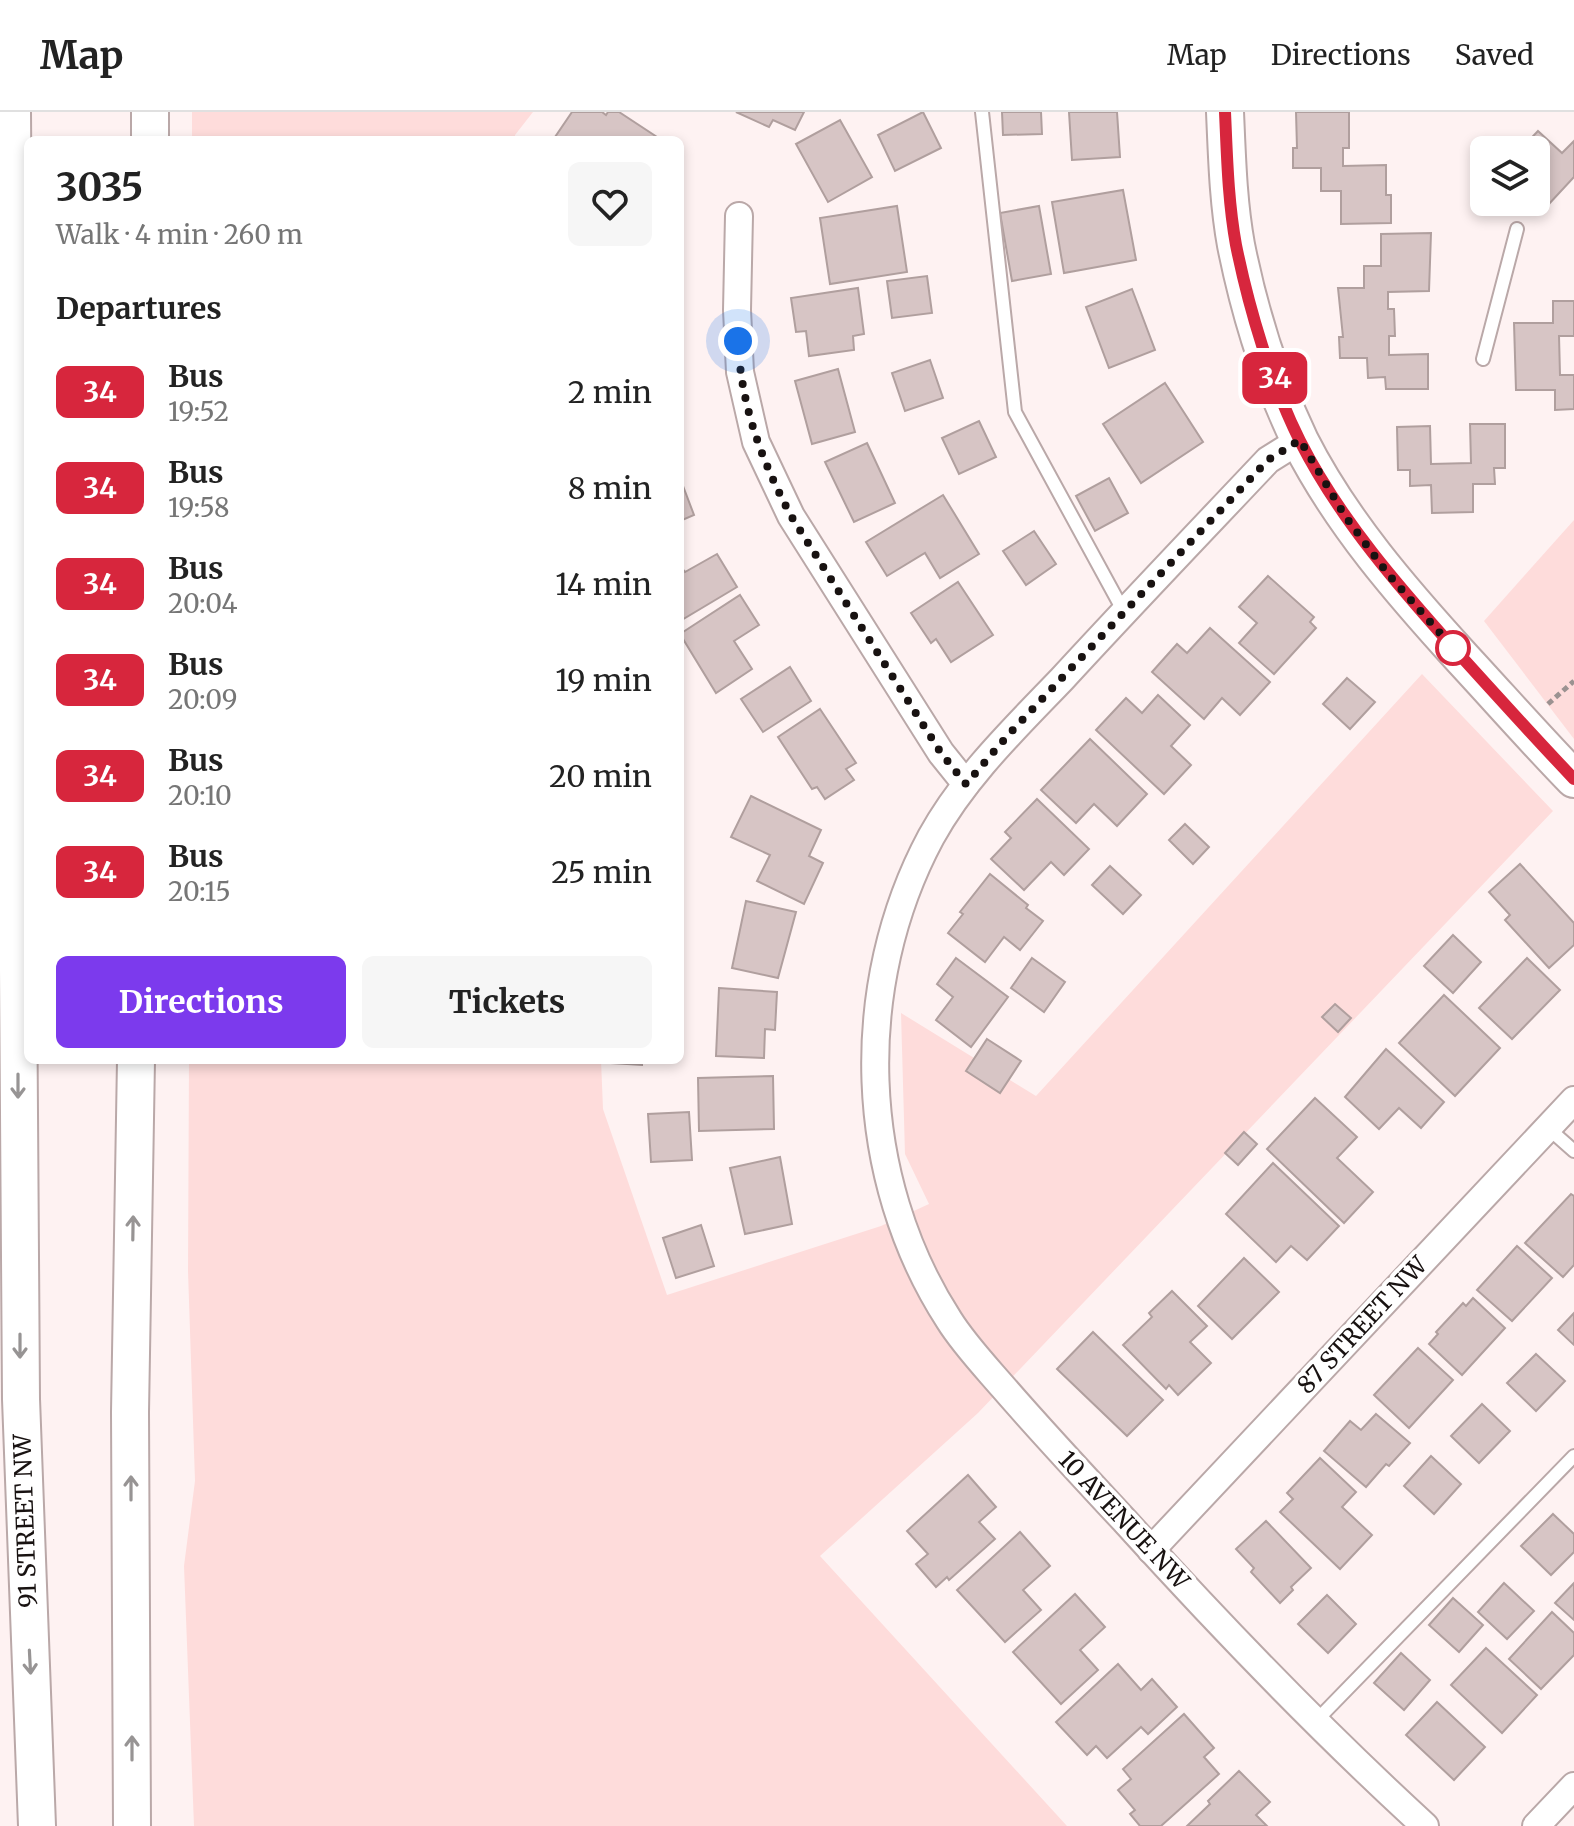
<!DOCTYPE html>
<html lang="en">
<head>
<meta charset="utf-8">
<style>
  body { margin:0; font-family:Merriweather,serif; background:#f6f6f6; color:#222; height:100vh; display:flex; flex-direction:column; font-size:30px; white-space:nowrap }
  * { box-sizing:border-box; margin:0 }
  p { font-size:26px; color:#767676 }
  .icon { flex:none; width:44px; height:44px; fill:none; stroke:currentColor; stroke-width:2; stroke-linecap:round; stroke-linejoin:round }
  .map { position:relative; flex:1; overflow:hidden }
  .panel { position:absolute; left:24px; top:24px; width:660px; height:928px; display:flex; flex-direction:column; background:#fff; border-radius:12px; box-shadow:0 4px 12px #0003 }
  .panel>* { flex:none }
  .badge { padding:0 16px; border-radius:12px; font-size:28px; line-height:52px }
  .tools { position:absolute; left:1470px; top:24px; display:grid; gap:16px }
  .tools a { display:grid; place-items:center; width:80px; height:80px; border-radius:12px; background:#fff; box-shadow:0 4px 12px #0003; font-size:40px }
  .you { position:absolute; width:40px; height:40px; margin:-20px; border:6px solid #fff; border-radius:50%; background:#1a73e8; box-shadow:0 0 0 12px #1a73e833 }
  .map>.badge { position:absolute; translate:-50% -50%; box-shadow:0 0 0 4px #fff }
  h2 { padding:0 32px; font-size:30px; line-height:72px }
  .round { display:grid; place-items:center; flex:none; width:84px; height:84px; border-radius:12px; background:#f6f6f6 }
  .overview { display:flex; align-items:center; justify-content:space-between; height:136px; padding:0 32px }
  h1 { font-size:38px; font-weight:700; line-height:60px }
  .button { display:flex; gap:16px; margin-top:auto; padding:16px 32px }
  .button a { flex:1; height:92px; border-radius:12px; background:#7c3aed; color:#fff; font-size:32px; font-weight:700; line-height:92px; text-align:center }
  .button a+a { background:#f6f6f6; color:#222 }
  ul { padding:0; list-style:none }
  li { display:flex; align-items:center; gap:24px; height:96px; padding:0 32px }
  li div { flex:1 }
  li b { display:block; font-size:30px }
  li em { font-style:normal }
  li .badge { min-width:88px; font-weight:700; text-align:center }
  header { display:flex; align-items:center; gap:48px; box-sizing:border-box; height:112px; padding:0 40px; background:#fff; border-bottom:2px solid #e0e0e0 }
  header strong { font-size:38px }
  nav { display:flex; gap:44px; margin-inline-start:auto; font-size:28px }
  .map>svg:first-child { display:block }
</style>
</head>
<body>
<header>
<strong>Map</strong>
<nav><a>Map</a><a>Directions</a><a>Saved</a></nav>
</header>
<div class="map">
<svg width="1574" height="1714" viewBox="0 0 1574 1714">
  <rect width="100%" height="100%" fill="#fef2f2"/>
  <g fill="#fedcdb">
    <polygon points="192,0 533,0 515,23 515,28 192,28"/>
    <polygon points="1574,408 1574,627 1484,509"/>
    <polygon points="1422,562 1553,699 978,1301 820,1444 1067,1714 194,1714 184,1454 195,1369 188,1159 189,948 601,948 603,997 667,1183 881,1114 929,1092 905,1042 901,901 1036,984"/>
  </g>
  <g fill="#d7c5c5" stroke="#b09f9e" stroke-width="2">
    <polygon points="572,0 602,0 606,3 608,0 619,0 657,25 655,28 553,28"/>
    <polygon points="736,0 804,0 795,18 773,8 769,15"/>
    <polygon points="923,0 941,36 895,59 878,23"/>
    <polygon points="1002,0 1041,0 1042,22 1003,23"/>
    <polygon points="1069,0 1117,0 1120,45 1072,48"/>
    <polygon points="1296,0 1349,0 1349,36 1343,36 1343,54 1386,53 1386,83 1391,83 1391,111 1341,112 1341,79 1321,79 1321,56 1293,56 1293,36 1297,36"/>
    <polygon points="840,8 872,65 828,90 796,32"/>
    <polygon points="1538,19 1562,41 1574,29 1574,65 1548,93 1536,81 1536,38 1520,38"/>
    <polygon points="1123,78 1136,148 1064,161 1052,90"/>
    <polygon points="897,94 907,160 830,172 820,106"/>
    <polygon points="1039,94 1051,162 1012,169 1000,101"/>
    <polygon points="1431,121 1429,179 1388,180 1388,197 1394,197 1395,224 1389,224 1389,243 1428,242 1428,277 1386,277 1385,265 1368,266 1367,246 1340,246 1339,225 1343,225 1338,176 1364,176 1364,154 1381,154 1381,122"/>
    <polygon points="927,164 932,201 892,206 887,169"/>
    <polygon points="858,176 864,222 853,224 854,238 809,244 806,219 796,220 791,186"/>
    <polygon points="1132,177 1155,238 1109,256 1086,195"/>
    <polygon points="1553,189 1574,189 1574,224 1559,224 1560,263 1574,263 1574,297 1555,298 1555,278 1516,278 1514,211 1553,211"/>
    <polygon points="930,248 943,286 905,299 892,261"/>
    <polygon points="838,257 855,320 812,332 795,269"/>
    <polygon points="1165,271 1203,330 1141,371 1103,312"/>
    <polygon points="979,309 996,345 959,362 942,326"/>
    <polygon points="1470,312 1505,312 1505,356 1494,356 1495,372 1473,372 1473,400 1432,401 1431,373 1410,374 1410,358 1398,358 1397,315 1430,314 1431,352 1471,351"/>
    <polygon points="867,331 895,391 854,410 825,350"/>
    <polygon points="680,366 694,403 680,409"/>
    <polygon points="1109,366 1128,401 1095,419 1076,384"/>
    <polygon points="943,383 979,442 940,466 925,441 887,464 866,430"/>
    <polygon points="1034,419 1056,452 1026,473 1003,439"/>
    <polygon points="717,442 737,475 680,509 680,454 685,460"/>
    <polygon points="1268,464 1314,505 1310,510 1316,516 1274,562 1239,531 1257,511 1239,495"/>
    <polygon points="958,470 993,523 951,550 936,527 931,531 911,501"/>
    <polygon points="740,483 759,513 734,529 752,557 716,581 680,522"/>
    <polygon points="1210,516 1270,570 1240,603 1222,586 1204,607 1152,560 1177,532 1187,541"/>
    <polygon points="790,555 811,589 763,620 741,587"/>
    <polygon points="1347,566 1375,590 1350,617 1323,592"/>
    <polygon points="1158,583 1190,613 1171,634 1191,653 1164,682 1096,618 1126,586 1142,601"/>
    <polygon points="820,597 856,651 846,657 854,668 825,687 817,675 812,677 778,625"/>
    <polygon points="1090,627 1147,682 1117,714 1094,692 1076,711 1041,678"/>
    <polygon points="751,684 821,718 809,744 823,751 804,792 757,769 770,743 731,725"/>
    <polygon points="1037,687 1089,737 1064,763 1051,750 1024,778 991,747 1011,726 1005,720"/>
    <polygon points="1185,712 1209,735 1193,752 1169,728"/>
    <polygon points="1520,752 1574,811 1574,833 1549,856 1505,808 1510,803 1489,780"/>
    <polygon points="1110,754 1141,783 1123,802 1092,773"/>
    <polygon points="990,762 1028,793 1026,796 1043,809 1020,838 1004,825 985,850 948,821 963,802 960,800"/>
    <polygon points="746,789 796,800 778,866 732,856"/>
    <polygon points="1453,823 1481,850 1453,881 1424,854"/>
    <polygon points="956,846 1008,885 971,935 936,908 953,885 937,872"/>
    <polygon points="1032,846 1065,870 1044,900 1011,876"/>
    <polygon points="1527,846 1560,878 1512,927 1479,896"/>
    <polygon points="719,876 777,880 775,918 765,917 764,946 716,944"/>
    <polygon points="1444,883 1500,936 1455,984 1399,931"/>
    <polygon points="1335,892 1351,906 1338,920 1322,905"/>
    <polygon points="987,927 1021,949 1000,981 966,959"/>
    <polygon points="1386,937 1444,990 1421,1016 1399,996 1379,1017 1345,985"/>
    <polygon points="597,948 642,948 642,953 596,950"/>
    <polygon points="773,964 774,1017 699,1019 698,966"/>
    <polygon points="1315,986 1357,1025 1337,1046 1373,1080 1344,1111 1267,1037"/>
    <polygon points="689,1000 692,1048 651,1050 648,1002"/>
    <polygon points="1244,1020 1257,1032 1238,1053 1225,1041"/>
    <polygon points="780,1045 792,1112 745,1122 730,1056"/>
    <polygon points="1273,1051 1339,1114 1307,1148 1291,1134 1276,1150 1226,1102"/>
    <polygon points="1571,1082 1574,1084 1574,1153 1563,1165 1525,1131"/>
    <polygon points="701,1113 714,1154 676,1166 663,1126"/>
    <polygon points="1517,1134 1552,1166 1512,1209 1477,1178"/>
    <polygon points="1244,1146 1279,1180 1232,1227 1198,1194"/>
    <polygon points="1172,1179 1207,1214 1190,1230 1211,1251 1178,1283 1169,1273 1166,1277 1123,1233 1152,1205 1149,1201"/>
    <polygon points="1473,1186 1505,1216 1462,1263 1429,1232 1438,1222 1436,1220 1463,1191 1466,1194"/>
    <polygon points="1574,1201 1574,1233 1558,1218"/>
    <polygon points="1093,1220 1163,1288 1127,1324 1057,1257"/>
    <polygon points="1418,1236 1453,1268 1409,1316 1374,1283"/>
    <polygon points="1536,1242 1565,1269 1536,1299 1507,1271"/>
    <polygon points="1482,1292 1510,1319 1479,1351 1451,1324"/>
    <polygon points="1376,1302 1410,1331 1389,1354 1386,1352 1366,1375 1324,1339 1350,1309 1361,1318"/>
    <polygon points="1431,1344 1461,1372 1434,1402 1404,1374"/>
    <polygon points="1320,1346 1356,1380 1342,1395 1372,1423 1340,1457 1280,1400 1293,1387 1287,1381"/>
    <polygon points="968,1363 996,1395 979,1410 995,1427 949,1468 947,1465 936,1475 916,1452 928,1442 907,1419"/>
    <polygon points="1553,1402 1574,1422 1574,1440 1551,1463 1521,1434"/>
    <polygon points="1266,1409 1311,1456 1291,1475 1293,1478 1280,1491 1251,1460 1254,1456 1236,1437"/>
    <polygon points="1020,1420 1050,1454 1023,1478 1041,1498 1005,1530 957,1478"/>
    <polygon points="1504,1471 1534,1499 1507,1527 1478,1500"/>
    <polygon points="1574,1471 1574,1508 1555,1491"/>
    <polygon points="1075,1482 1105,1515 1080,1538 1098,1558 1061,1592 1013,1540"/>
    <polygon points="1327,1483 1356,1512 1328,1541 1298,1512"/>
    <polygon points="1453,1486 1483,1513 1459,1540 1429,1513"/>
    <polygon points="1552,1500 1574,1521 1574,1543 1541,1577 1509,1547"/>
    <polygon points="1486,1536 1537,1583 1502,1621 1451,1573"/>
    <polygon points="1401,1541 1430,1568 1404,1598 1374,1571"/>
    <polygon points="1118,1552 1141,1578 1152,1567 1177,1595 1148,1622 1141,1615 1107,1646 1096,1634 1087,1643 1056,1610"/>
    <polygon points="1437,1590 1485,1635 1454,1668 1406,1623"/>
    <polygon points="1184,1602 1214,1636 1204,1645 1219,1662 1161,1714 1140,1714 1130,1702 1135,1698 1118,1678 1131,1667 1123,1657"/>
    <polygon points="1239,1659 1270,1690 1256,1703 1267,1714 1187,1714 1210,1692 1208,1689"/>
  </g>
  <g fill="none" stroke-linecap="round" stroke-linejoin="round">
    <defs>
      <g id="lane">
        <polyline points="982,0 1015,300 1124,500"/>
        <polyline points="1483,247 1517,117"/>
        <polyline points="1548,1016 1574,1039"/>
        <polyline points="1314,1611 1574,1344"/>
      </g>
      <g id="street">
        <polyline points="739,104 737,198 740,260 756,330 791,404 941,641 966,672"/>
        <path d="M1300 328 1268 348C1199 421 1130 493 1062 567 1015 616 964 665 931 725 851 874 857 1066 949 1208 964 1232 984 1253 1003 1275 1042 1320 1083 1364 1124 1408 1220 1514 1319 1617 1425 1714"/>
        <polyline points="1151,1438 1574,988"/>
        <polyline points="1536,1714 1574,1674"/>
      </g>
      <g id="secondary">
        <polyline points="12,0 21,1287 37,1714"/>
        <path d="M1225 0C1227 44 1228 89 1236 133 1249 198 1271 269 1300 329 1341 410 1402 480 1463 547 1500 587 1536 628 1574 667"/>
        <polyline points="150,28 150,0"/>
        <polyline points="132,1714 130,1300 136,948"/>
      </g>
    </defs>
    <use href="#lane" stroke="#baa8a8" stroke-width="16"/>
    <use href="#street" stroke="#baa8a8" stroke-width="30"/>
    <use href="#secondary" stroke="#baa8a8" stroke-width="40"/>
    <polyline stroke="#9b9291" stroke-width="5" stroke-dasharray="6 4" stroke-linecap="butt" points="1548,592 1574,569"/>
    <use href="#lane" stroke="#fff" stroke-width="12"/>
    <use href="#street" stroke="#fff" stroke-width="26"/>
    <use href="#secondary" stroke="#fff" stroke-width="36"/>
  </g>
  <defs><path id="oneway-shaft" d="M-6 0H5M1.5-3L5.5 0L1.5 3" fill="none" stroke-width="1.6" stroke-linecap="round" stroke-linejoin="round" transform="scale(2)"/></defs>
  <g stroke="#979494">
    <use href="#oneway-shaft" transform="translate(18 974) rotate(90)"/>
    <use href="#oneway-shaft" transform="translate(133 1116) rotate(-89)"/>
    <use href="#oneway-shaft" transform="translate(20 1234) rotate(90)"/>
    <use href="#oneway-shaft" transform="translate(131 1376) rotate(-90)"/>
    <use href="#oneway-shaft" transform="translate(30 1550) rotate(87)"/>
    <use href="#oneway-shaft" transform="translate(132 1636) rotate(-90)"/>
  </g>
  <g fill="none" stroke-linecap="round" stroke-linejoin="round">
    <defs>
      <path id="line" d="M1225 0C1227 44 1228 89 1236 133 1249 197 1271 271 1300 329 1340 408 1400 476 1459 542 1497 584 1535 626 1574 667"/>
    </defs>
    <use href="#line" stroke="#fff" stroke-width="18"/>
    <use href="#line" stroke="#d7263d" stroke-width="12"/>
    <path stroke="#181211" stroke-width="8" stroke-dasharray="0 14.4" d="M738 229C741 294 761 347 791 404L941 641 966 672 1009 622 1268 348 1300 328 1345 404 1388 462 1453 536"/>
  </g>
  <circle fill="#fff" stroke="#d7263d" stroke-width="4" cx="1453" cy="536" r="16"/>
  <g text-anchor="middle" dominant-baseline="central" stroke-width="8" stroke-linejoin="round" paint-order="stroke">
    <g font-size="24" fill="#181211" stroke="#fff">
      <text transform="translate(1362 1213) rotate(-47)">87 STREET NW</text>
      <text transform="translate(1124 1408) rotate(47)">10 AVENUE NW</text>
      <text transform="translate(25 1409) rotate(-92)">91 STREET NW</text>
    </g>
  </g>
</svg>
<div class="tools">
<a><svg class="icon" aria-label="layers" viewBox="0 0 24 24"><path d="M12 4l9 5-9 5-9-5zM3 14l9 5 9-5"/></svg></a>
</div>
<div class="you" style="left:738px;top:229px"></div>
<b class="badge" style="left:1275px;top:266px;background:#d7263d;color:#fff">34</b>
<section class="panel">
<div class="overview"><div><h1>3035</h1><p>Walk · 4 min · 260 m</p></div><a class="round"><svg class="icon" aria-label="heart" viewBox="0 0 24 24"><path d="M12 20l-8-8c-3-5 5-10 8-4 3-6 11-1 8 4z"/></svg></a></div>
<h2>Departures</h2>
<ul>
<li><span class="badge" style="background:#d7263d;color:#fff">34</span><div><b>Bus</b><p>19:52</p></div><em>2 min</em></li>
<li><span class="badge" style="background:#d7263d;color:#fff">34</span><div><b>Bus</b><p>19:58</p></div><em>8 min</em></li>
<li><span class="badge" style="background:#d7263d;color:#fff">34</span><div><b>Bus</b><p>20:04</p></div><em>14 min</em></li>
<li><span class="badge" style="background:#d7263d;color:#fff">34</span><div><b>Bus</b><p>20:09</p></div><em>19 min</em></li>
<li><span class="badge" style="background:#d7263d;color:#fff">34</span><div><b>Bus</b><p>20:10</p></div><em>20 min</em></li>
<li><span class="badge" style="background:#d7263d;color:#fff">34</span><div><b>Bus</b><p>20:15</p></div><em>25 min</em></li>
</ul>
<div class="button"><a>Directions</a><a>Tickets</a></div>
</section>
</div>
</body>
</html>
